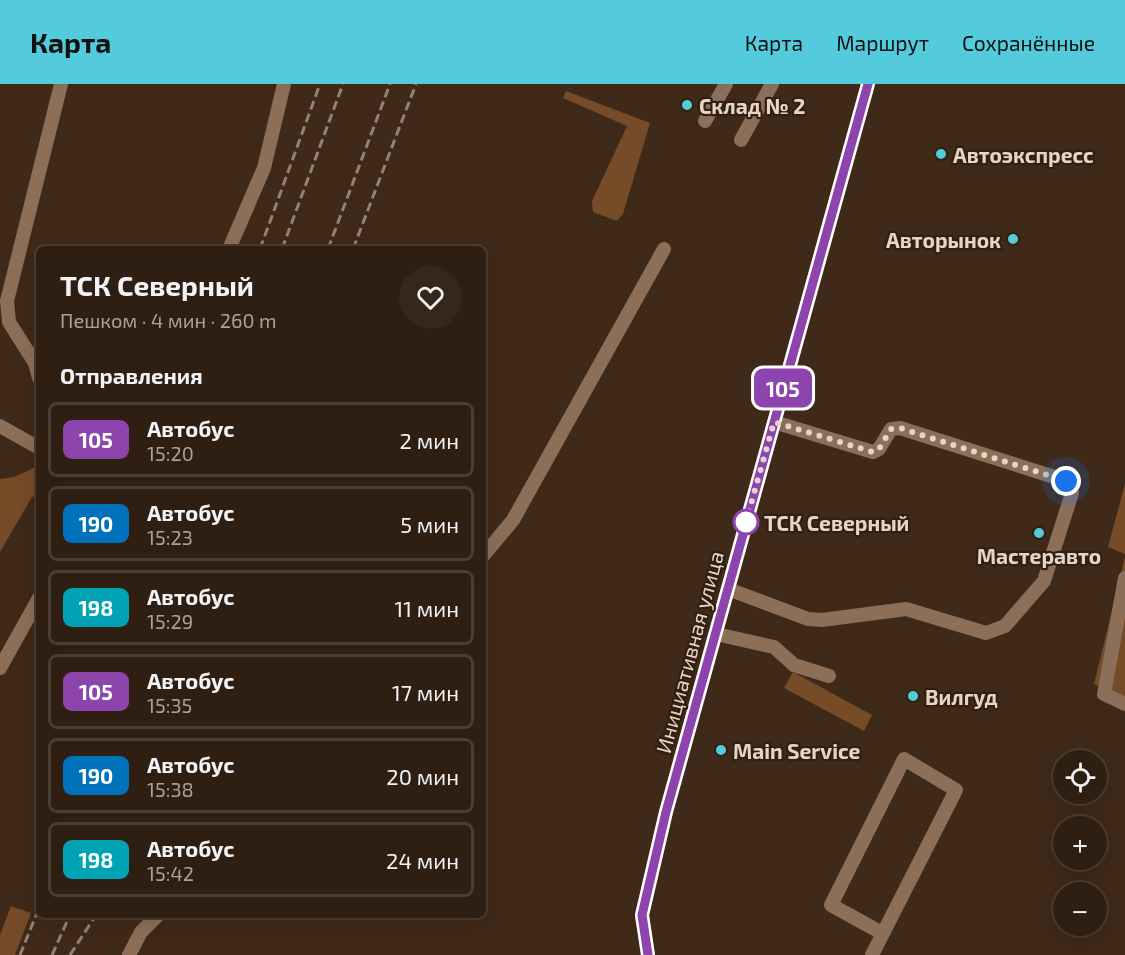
<!DOCTYPE html>
<html lang="ru">
<head>
<meta charset="utf-8">
<style>
  body { margin:0; font-family:"Exo 2",sans-serif; background:#37271b; color:#f1f3f6; height:100vh; display:flex; flex-direction:column; font-size:22px; white-space:nowrap }
  * { box-sizing:border-box; margin:0 }
  p { font-size:20px; color:#a7a29f }
  .icon { flex:none; width:33px; height:33px; fill:none; stroke:currentColor; stroke-width:2; stroke-linecap:round; stroke-linejoin:round }
  .map { position:relative; flex:1; overflow:hidden }
  .details { position:absolute; left:36px; top:162px; width:450px; height:672px; display:flex; flex-direction:column; background:#2f1f12; border-radius:9px; box-shadow:0 6px 24px #0002,0 0 0 2px #4a3d32 }
  .details>* { flex:none }
  .badge { padding:0 12px; border-radius:9px; font-size:21px; line-height:39px }
  .controls { position:absolute; left:1053px; top:666px; display:grid; gap:12px }
  .controls a { display:grid; place-items:center; width:54px; height:54px; border-radius:50%; background:#2f1f12; box-shadow:0 6px 24px #0002,0 0 0 2px #4a3d32; font-size:30px }
  .you { position:absolute; width:30px; height:30px; margin:-15px; border:4px solid #fff; border-radius:50%; background:#1a73e8; box-shadow:0 0 0 9px #1a73e833 }
  .map>.badge { position:absolute; translate:-50% -50%; box-shadow:0 0 0 3px #fff }
  h2 { padding:0 24px; font-size:22px; line-height:54px }
  .round { display:grid; place-items:center; flex:none; width:63px; height:63px; border-radius:32px; background:#37271b }
  .overview { display:flex; align-items:center; justify-content:space-between; height:102px; padding:0 24px }
  h1 { font-size:28px; font-weight:700; line-height:45px }
  ul { padding:0; list-style:none }
  li { display:flex; align-items:center; gap:18px; height:75px; margin:0 12px 9px; padding:0 12px; border:3px solid #4a3d32; border-radius:9px }
  li div { flex:1 }
  li b { display:block; font-size:22px }
  li em { font-style:normal }
  li .badge { min-width:66px; font-weight:700; text-align:center }
  header { display:flex; align-items:center; gap:36px; box-sizing:border-box; height:84px; padding:0 30px; background:#54cadd; color:#111 }
  header strong { font-size:28px }
  nav { display:flex; gap:33px; margin-inline-start:auto; font-size:21px }
  .map>svg:first-child { display:block }
</style>
</head>
<body>
<header>
<strong>Карта</strong>
<nav><a>Карта</a><a>Маршрут</a><a>Сохранённые</a></nav>
</header>
<div class="map">
<svg width="1125" height="871" viewBox="0 0 1125 871">
  <rect width="100%" height="100%" fill="#3f2918"/>
  <g fill="#754b28">
    <polygon points="566,7 650,39 623,130 617,137 593,128 592,117 627,42 563,14"/>
    <polygon points="36,383 39,385 39,411 32,413 0,468 0,395 14,393"/>
    <polygon points="1125,400 1125,470 1108,463"/>
    <polygon points="1125,473 1125,614 1094,600"/>
    <polygon points="793,588 872,631 864,647 784,604"/>
    <polygon points="11,822 31,829 15,871 0,871 0,851"/>
  </g>
  <g fill="none" stroke-linecap="round" stroke-linejoin="round">
    <g stroke="#8c6f58" stroke-width="14">
      <polyline points="705,37 726,0"/>
      <polyline points="741,56 772,0"/>
      <polyline points="229,165 264,84 284,0"/>
      <polyline points="39,294 35,279 9,238 7,217 61,0"/>
      <polyline points="0,342 39,364"/>
      <polyline points="483,472 513,436 664,165"/>
      <polyline points="1125,494 1104,610 1125,620"/>
      <polyline points="728,505 808,535 822,536 906,525 986,549 1005,542 1044,497 1072,409 1067,397 900,344 891,345 879,365 873,368 774,338"/>
      <polyline points="716,550 774,563 794,581 829,592"/>
      <polyline points="0,584 39,514"/>
      <polyline points="129,871 141,848 158,831"/>
      <polyline points="648,871 642,831 666,728 868,0"/>
      <polyline points="872,871 956,706 904,675 831,821 882,849"/>
    </g>
    <g stroke="#938173" stroke-width="3" stroke-dasharray="9 4.5" stroke-linecap="butt">
      <polyline points="260,165 320,0"/>
      <polyline points="282,165 343,0"/>
      <polyline points="328,165 390,0"/>
      <polyline points="353,165 416,0"/>
      <polyline points="20,871 39,824"/>
      <polyline points="52,871 70,831"/>
      <polyline points="70,871 96,831"/>
    </g>
  </g>
  <g fill="none" stroke-linecap="round" stroke-linejoin="round">
    <defs>
      <polyline id="line" points="648,871 642,831 666,728 868,0"/>
    </defs>
    <use href="#line" stroke="#fff" stroke-width="14"/>
    <use href="#line" stroke="#8e44ad" stroke-width="9"/>
    <polyline stroke="#e3d5ca" stroke-width="6" stroke-dasharray="0 10.8" points="746,438 774,338 873,368 879,365 891,345 900,344 1066,397"/>
  </g>
  <g fill="#54cadd" stroke="#341f0e" stroke-width="2">
    <circle cx="687" cy="21" r="6"/>
    <circle cx="941" cy="70" r="6"/>
    <circle cx="1013" cy="155" r="6"/>
    <circle cx="1039" cy="449" r="6"/>
    <circle cx="913" cy="612" r="6"/>
    <circle cx="721" cy="666" r="6"/>
  </g>
  <circle fill="#fff" stroke="#8e44ad" stroke-width="3" cx="746" cy="438" r="12"/>
  <g text-anchor="middle" dominant-baseline="central" stroke-width="4.5" stroke-linejoin="round" paint-order="stroke">
    <g font-size="21" font-weight="bold" fill="#e3d5ca" stroke="#341f0e" text-anchor="start">
      <text x="699" y="21">Склад № 2</text>
      <text x="953" y="70">Автоэкспресс</text>
      <text x="1001" y="155" text-anchor="end">Авторынок</text>
      <text x="1039" y="471" text-anchor="middle">Мастеравто</text>
      <text x="925" y="612">Вилгуд</text>
      <text x="733" y="666">Main Service</text>
    </g>
    <g font-size="21" font-weight="bold" fill="#e3d5ca" stroke="#341f0e" text-anchor="start">
      <text x="764" y="438">ТСК Северный</text>
    </g>
    <g font-size="21" fill="#e3d5ca" stroke="#341f0e">
      <text transform="translate(689 568) rotate(-75)">Инициативная улица</text>
    </g>
  </g>
</svg>
<div class="controls">
<a><svg class="icon" aria-label="locate" viewBox="0 0 24 24"><circle cx="12" cy="12" r="6"/><path d="M12 2v4M12 18v4M2 12h4M18 12h4"/></svg></a>
<a>+</a>
<a>−</a>
</div>
<div class="you" style="left:1066px;top:397px"></div>
<b class="badge" style="left:783px;top:304px;background:#8e44ad;color:#fff">105</b>
<section class="details">
<div class="overview"><div><h1>ТСК Северный</h1><p>Пешком · 4 мин · 260 m</p></div><a class="round"><svg class="icon" aria-label="heart" viewBox="0 0 24 24"><path d="M12 20l-8-8c-3-5 5-10 8-4 3-6 11-1 8 4z"/></svg></a></div>
<h2>Отправления</h2>
<ul>
<li><span class="badge" style="background:#8e44ad;color:#fff">105</span><div><b>Автобус</b><p>15:20</p></div><em>2 мин</em></li>
<li><span class="badge" style="background:#0072bc;color:#fff">190</span><div><b>Автобус</b><p>15:23</p></div><em>5 мин</em></li>
<li><span class="badge" style="background:#00a3b4;color:#fff">198</span><div><b>Автобус</b><p>15:29</p></div><em>11 мин</em></li>
<li><span class="badge" style="background:#8e44ad;color:#fff">105</span><div><b>Автобус</b><p>15:35</p></div><em>17 мин</em></li>
<li><span class="badge" style="background:#0072bc;color:#fff">190</span><div><b>Автобус</b><p>15:38</p></div><em>20 мин</em></li>
<li><span class="badge" style="background:#00a3b4;color:#fff">198</span><div><b>Автобус</b><p>15:42</p></div><em>24 мин</em></li>
</ul>
</section>
</div>
</body>
</html>
